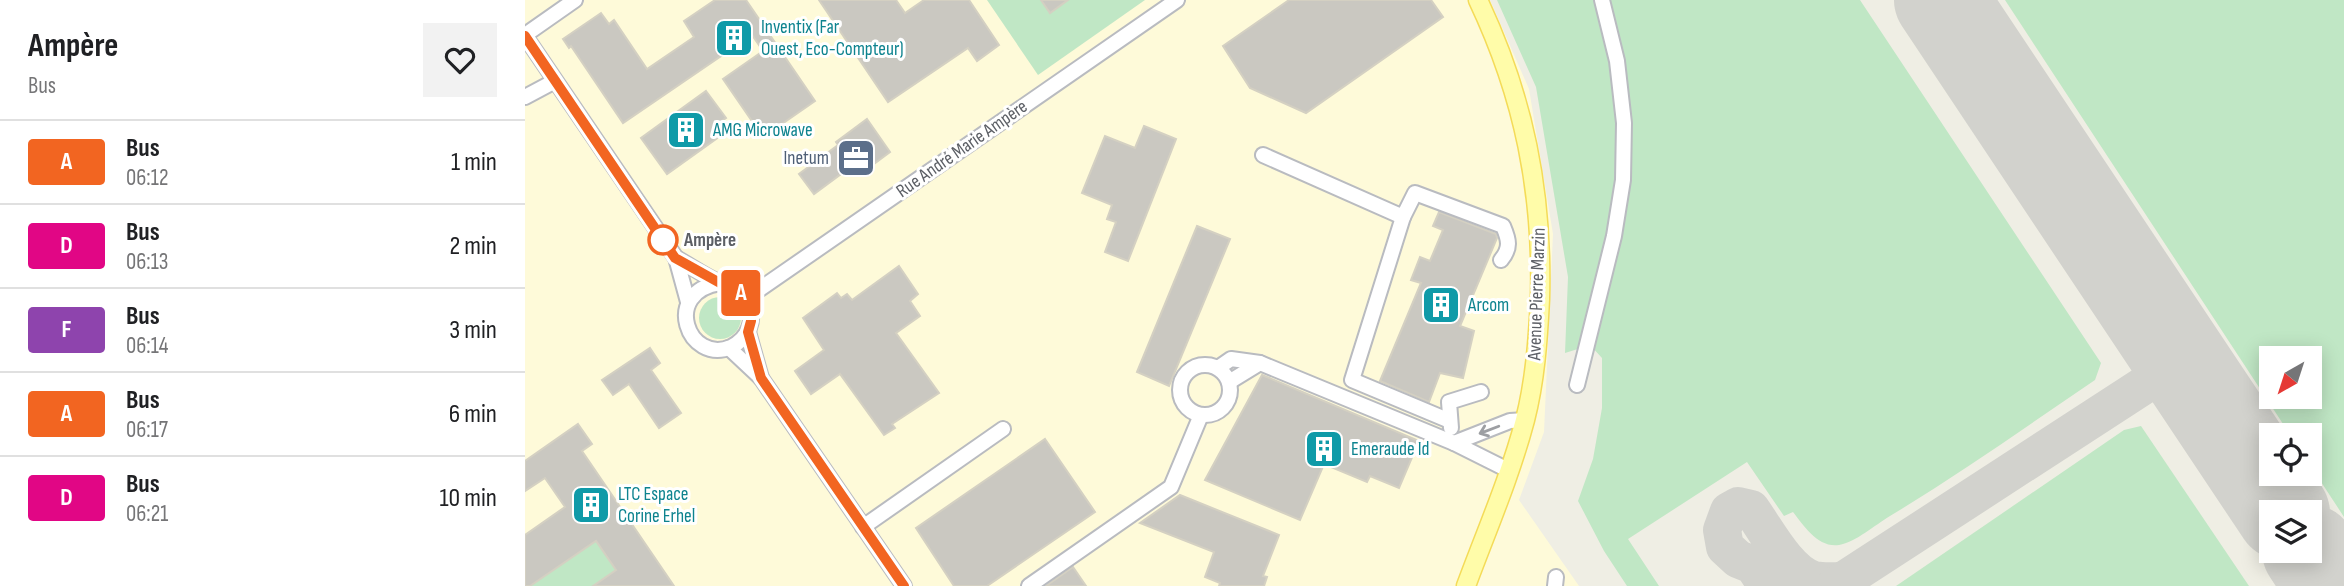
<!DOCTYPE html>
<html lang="en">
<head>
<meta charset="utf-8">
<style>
  body { margin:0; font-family:"Sofia Sans Condensed",sans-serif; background:#f2f2f2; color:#202124; height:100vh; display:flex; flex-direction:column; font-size:26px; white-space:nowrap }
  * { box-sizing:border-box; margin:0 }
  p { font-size:23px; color:#757577 }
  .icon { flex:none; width:38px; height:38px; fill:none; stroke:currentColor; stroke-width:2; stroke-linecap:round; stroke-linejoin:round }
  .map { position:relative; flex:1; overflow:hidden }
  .details { display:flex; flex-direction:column; background:#fff; width:525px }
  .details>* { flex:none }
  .badge { padding:0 14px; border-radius:5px; font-size:24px; line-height:46px }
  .needle { width:46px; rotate:219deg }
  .fabs { position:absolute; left:1734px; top:346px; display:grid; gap:14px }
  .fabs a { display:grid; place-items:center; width:63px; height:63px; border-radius:0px; background:#fff; box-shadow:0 4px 18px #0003; font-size:35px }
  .map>.badge { position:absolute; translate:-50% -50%; box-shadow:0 0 0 4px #fff }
  .round { display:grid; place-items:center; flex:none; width:74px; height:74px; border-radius:0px; background:#f2f2f2 }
  .overview { display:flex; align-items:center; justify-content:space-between; height:119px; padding:0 28px }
  h1 { font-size:33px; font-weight:700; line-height:52px }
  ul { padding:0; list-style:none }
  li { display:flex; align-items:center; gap:21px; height:84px; padding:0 28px; border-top:2px solid #e0e0e0 }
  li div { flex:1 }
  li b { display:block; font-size:26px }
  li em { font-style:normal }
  li .badge { min-width:77px; font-weight:700; text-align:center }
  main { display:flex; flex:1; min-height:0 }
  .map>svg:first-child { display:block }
</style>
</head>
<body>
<main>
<section class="details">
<div class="overview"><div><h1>Ampère</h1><p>Bus</p></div><a class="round"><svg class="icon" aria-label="heart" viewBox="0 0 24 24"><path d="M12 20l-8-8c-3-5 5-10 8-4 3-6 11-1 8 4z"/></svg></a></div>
<ul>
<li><span class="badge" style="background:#f26521;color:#fff">A</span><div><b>Bus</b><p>06:12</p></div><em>1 min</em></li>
<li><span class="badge" style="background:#e10685;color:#fff">D</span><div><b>Bus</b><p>06:13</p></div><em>2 min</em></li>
<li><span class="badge" style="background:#8e44ad;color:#fff">F</span><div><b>Bus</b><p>06:14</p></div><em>3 min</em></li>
<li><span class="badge" style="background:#f26521;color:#fff">A</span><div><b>Bus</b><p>06:17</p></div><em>6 min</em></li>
<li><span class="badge" style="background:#e10685;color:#fff">D</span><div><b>Bus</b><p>06:21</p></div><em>10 min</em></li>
</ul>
</section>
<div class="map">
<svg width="1819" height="586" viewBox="0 0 1819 586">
  <rect width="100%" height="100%" fill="#efeee4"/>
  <polygon fill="#fefad9" points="0,0 965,0 1004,89 1028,234 1019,432 994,500 1054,586 0,586"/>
  <g fill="#c0e7c5" fill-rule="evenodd">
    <polygon points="462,0 620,0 513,75"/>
    <polygon points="972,0 1074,0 1093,97 1095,171 1074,274 1056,348 1040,353 1043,277 1011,87"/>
    <path d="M1080 0H1335L1576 363 1570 380C1502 426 1435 474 1365 516 1350 525 1331 542 1314 545 1293 548 1279 526 1268 512L1259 516 1222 462 1103 539 1134 586H1102L1079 551 1053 501 1068 459 1077 408V358L1065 345 1101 184Z"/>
    <path d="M1480 0H1819V517L1785 465V436H1766ZM1746 359H1785V397H1746Z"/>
    <circle cx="195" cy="318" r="21"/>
    <polygon points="1616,426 1724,586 1371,586 1599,430"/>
    <polygon points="71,541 91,570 68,586 5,586"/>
  </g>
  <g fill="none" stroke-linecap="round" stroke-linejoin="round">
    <g stroke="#d2d2cd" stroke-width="38">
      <path d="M1624 382C1639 362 1639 348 1633 325"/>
      <path d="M1242 586 1228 565 1213 559 1200 547 1197 530 1204 511 1213 506 1226 509C1241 530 1263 573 1289 580 1298 582 1309 581 1318 581"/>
      <path d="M1310 586 1624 382C1650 374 1662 378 1681 396"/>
    </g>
    <g stroke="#d2d2cd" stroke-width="94">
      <polyline points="1416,0 1758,513"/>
      <polyline points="1784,551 1807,586"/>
    </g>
  </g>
  <g fill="#cac8c1" stroke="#d4d0c2" stroke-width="2">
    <polygon points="190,0 221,0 290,101 238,137 198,79 238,51 227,35 98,123 46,46 44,48 38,39 76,13 84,24 89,20 122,69 169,37 159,21"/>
    <polygon points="294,0 371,0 380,13 399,0 444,0 474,45 452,61 443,48 363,102"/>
    <polygon points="516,0 543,0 525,13"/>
    <polygon points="764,0 906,0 918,17 781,113 725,88 698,46"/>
    <polygon points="181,91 201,118 191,125 198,134 142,174 116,138"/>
    <polygon points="342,119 365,152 334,175 327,166 289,194 274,174 313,145 311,142"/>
    <polygon points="619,126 651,139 603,261 580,252 591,222 582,219 587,205 557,193 580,136 610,148"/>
    <polygon points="914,212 971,234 972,238 935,326 949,331 938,378 915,373 904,402 855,381 896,283 886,280 895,257 905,261 918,230 908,226"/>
    <polygon points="672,226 705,239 644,386 612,372"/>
    <polygon points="374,266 393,294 385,301 395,316 371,333 414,393 367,424 370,428 359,435 315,374 286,394 270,371 299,350 278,318 312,293 316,298 322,294 327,300"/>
    <polygon points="125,348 135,363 126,370 156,413 134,428 104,384 88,395 77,380"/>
    <polygon points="737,375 894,441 874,488 845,476 842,482 799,464 775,520 680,480"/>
    <polygon points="53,424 67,444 57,451 149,586 68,586 91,570 71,541 5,586 0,586 0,535 40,507 20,478 0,491 0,461"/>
    <polygon points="520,439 570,512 462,586 429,586 391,528"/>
    <polygon points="655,495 754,535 738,576 742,577 739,586 694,586 695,583 680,577 689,552 615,523"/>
    <polygon points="548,567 561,586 521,586"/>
  </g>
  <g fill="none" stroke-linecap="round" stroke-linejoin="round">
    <defs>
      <g id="minor">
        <polyline points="0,35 50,0"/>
        <polyline points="0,36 151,258 163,302"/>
        <polyline points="0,97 30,81"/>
        <path d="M738 155 878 217 890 193 978 226C984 240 986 248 976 260"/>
        <polyline points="878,217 827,380 925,421"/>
        <path d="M151 258C164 265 178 275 193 282 198 284 203 284 208 287 223 294 230 312 224 328 221 336 214 343 206 347 163 365 136 292 195 283"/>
        <polyline points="222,298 652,0"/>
        <polyline points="223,332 236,378"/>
        <polyline points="204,348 236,378 379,586"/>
        <circle cx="680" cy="390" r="25"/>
        <polyline points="693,368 706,359 735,363 929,443 983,470"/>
        <polyline points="704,382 735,363"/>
        <polyline points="1052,385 1089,236 1098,180 1099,123 1092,61 1077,0"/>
        <polyline points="926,428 924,402 956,392"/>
        <polyline points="929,443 985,421 1000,420"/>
        <polyline points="338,527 478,429"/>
        <polyline points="504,586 646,487 676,415"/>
        <polyline points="1030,586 1031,577"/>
      </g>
      <path id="major" d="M941 586C961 532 985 477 1000 420 1010 381 1013 340 1015 299 1018 192 999 97 953 0"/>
    </defs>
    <use href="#minor" stroke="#b9bbc0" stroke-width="18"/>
    <use href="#major" stroke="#f4db58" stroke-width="21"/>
    <use href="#minor" stroke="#fff" stroke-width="14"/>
    <use href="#major" stroke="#fffca9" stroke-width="18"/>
  </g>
  <defs><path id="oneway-shaft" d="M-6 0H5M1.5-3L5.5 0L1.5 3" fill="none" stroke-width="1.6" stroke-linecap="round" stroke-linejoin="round" transform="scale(1.75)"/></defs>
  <use stroke="#9d9fa3" href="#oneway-shaft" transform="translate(964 430) rotate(159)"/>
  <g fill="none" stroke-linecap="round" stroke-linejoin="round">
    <defs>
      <polyline id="line" points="0,36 150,258 195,283 205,285 222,299 226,309 226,321 223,332 236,378 379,586"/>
    </defs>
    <use href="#line" stroke="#fff" stroke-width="16"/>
    <use href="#line" stroke="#f26521" stroke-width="10"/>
  </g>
  <defs>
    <symbol id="building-square" viewBox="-11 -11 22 22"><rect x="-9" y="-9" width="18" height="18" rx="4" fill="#0f9aa8" stroke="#fff"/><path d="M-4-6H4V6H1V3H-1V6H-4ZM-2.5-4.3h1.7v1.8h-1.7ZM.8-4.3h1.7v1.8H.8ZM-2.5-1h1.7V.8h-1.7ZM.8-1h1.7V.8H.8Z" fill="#fff"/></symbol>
    <symbol id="office-square" viewBox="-11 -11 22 22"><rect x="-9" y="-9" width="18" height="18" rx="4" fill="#5c6f8a" stroke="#fff"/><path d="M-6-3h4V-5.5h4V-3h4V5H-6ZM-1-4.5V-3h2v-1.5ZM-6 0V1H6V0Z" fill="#fff"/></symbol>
  </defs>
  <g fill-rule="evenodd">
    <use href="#building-square" x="187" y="16" width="44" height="44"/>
    <use href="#building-square" x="139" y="108" width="44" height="44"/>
    <use href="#office-square" x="309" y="136" width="44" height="44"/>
    <use href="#building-square" x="894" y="283" width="44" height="44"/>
    <use href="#building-square" x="777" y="427" width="44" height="44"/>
    <use href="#building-square" x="44" y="483" width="44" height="44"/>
  </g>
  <circle fill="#fff" stroke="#f26521" stroke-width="3.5" cx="138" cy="240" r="14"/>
  <g text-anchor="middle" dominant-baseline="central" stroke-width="6" stroke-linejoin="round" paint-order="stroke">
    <g font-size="19" fill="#0d838f" stroke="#fff" text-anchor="start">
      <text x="236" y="27">Inventix (Far<tspan x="236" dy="22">Ouest, Eco-Compteur)</tspan></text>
      <text x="188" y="130">AMG Microwave</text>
      <text x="943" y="305">Arcom</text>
      <text x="826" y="449">Emeraude Id</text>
      <text x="93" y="494">LTC Espace<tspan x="93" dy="22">Corine Erhel</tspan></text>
    </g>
    <g font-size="19" fill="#5c5f65" stroke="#fff">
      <text transform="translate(437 149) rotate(-35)">Rue André Marie Ampère</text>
      <text transform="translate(1012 294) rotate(-88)">Avenue Pierre Marzin</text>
    </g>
    <g font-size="19" fill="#4e5e75" stroke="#fff" text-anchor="end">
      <text x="304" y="158">Inetum</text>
    </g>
    <g font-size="19" font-weight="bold" fill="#5c5f65" stroke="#fff" text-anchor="start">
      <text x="159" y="240">Ampère</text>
    </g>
  </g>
</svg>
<div class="fabs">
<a><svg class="needle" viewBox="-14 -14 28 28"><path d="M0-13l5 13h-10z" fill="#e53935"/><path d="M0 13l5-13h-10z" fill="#757577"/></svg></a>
<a><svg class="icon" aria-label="locate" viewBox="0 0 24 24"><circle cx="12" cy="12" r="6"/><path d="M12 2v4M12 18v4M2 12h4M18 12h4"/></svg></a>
<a><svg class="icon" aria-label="layers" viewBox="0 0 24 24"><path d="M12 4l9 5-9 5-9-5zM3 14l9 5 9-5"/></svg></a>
</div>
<b class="badge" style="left:216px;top:293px;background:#f26521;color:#fff">A</b>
</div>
</main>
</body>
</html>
